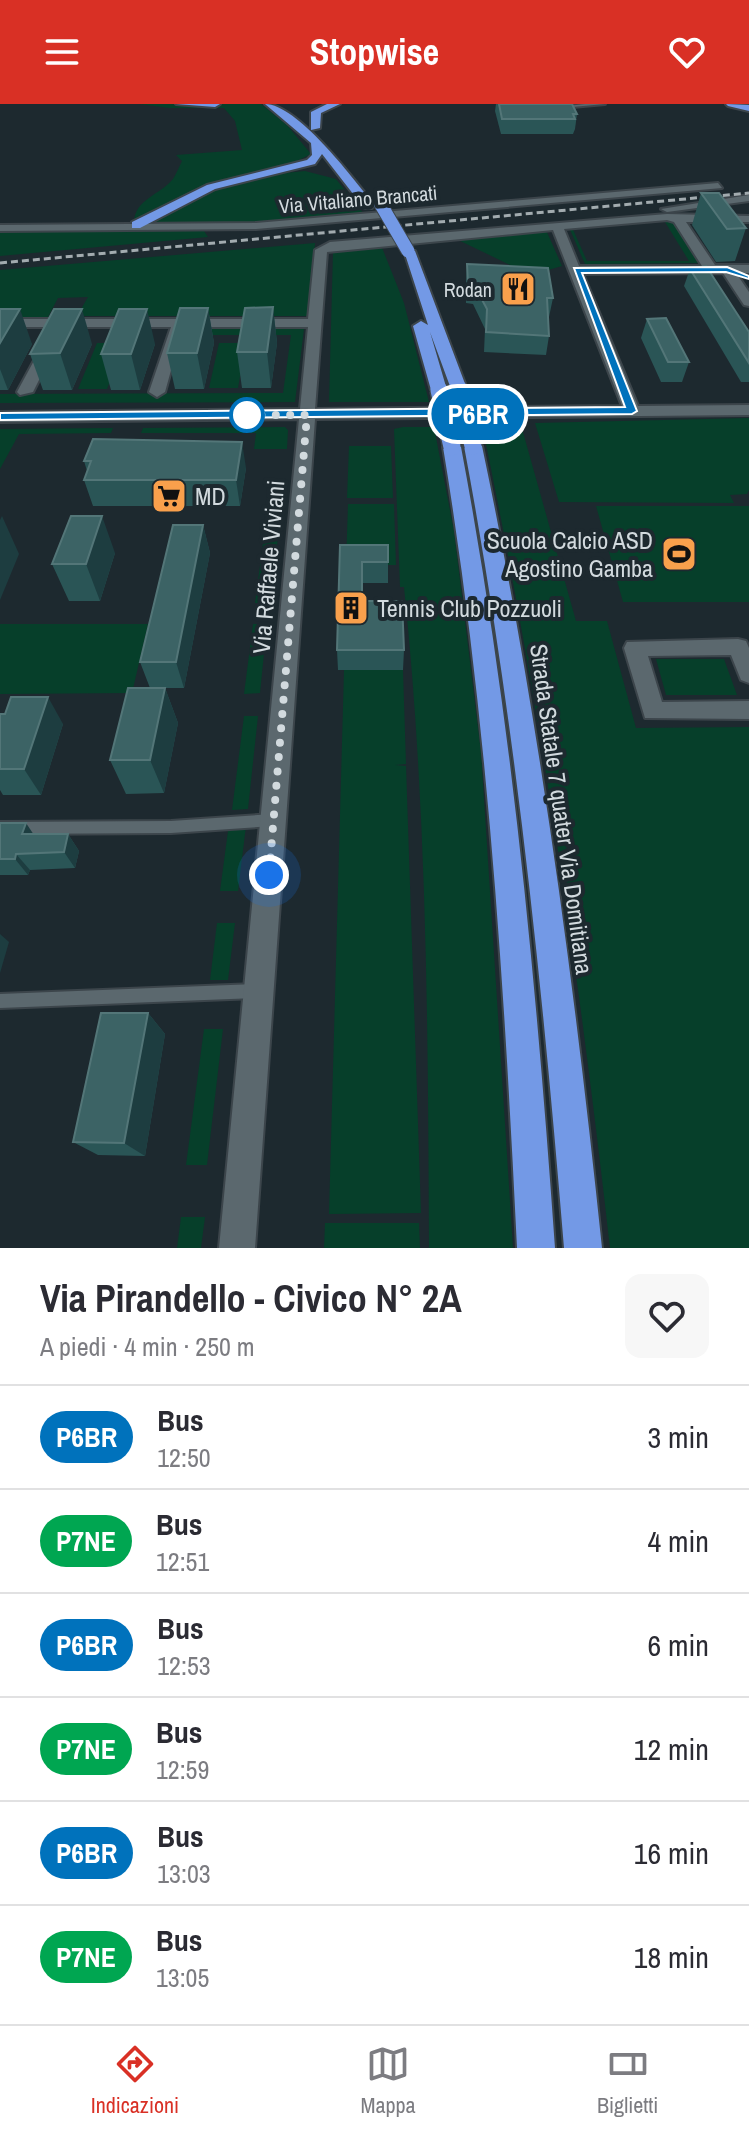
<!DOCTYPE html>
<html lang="it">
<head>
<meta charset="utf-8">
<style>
  body { margin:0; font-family:"Archivo Narrow",sans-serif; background:#f7f7f7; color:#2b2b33; height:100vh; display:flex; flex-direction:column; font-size:30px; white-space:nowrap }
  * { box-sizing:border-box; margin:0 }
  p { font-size:26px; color:#7c7c81 }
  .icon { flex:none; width:44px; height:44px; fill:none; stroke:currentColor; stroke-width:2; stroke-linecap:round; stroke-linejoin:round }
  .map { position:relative; height:1144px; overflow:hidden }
  .panel { display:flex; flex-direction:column; background:#fff; flex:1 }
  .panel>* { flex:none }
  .badge { padding:0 16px; border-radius:26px; font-size:28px; line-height:52px }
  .you { position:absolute; width:40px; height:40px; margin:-20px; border:6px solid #fff; border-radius:50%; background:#1a73e8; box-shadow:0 0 0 12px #1a73e833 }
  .map>.badge { position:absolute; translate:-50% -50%; box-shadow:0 0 0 4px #fff }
  .round { display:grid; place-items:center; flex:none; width:84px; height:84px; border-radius:16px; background:#f7f7f7 }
  .headline { display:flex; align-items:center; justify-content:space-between; height:136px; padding:0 40px }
  h1 { font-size:38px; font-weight:700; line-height:60px }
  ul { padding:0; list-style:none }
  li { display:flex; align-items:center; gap:24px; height:104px; padding:0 40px; border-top:2px solid #e1e1e2 }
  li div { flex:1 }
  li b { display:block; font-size:30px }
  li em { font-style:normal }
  li .badge { min-width:88px; font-weight:700; text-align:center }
  header { display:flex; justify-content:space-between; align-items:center; height:104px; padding:0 40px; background:#d93025; color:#fff; font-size:36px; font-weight:700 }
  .tab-bar { display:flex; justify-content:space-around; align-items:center; height:112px; border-top:2px solid #e1e1e2; background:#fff; font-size:22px; color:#7c7c81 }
  .tab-bar a { display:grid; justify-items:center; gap:4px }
  .tab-bar .active { color:#d93025 }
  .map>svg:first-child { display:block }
</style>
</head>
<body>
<header><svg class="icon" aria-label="menu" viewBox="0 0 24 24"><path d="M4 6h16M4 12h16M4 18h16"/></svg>Stopwise<svg class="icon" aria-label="heart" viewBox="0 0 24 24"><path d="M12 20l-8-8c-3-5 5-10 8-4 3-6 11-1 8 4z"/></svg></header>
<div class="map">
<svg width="749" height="1144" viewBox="0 0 749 1144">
  <rect width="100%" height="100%" fill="#1d292f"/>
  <g fill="#063f2a">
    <path d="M139 0H261L287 21 311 50 293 59 206 80 134 118C135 95 160 91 173 75 176 70 179 63 182 57L176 51 242 46 235 17 224 4H169Z"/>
    <path d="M305 67 336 75 364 110 260 119 151 120C192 85 253 71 305 67Z"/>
    <polygon points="672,117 698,159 585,160 568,121 571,121 587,157 689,157 665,118"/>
    <polygon points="546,126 562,162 531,171 454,134"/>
    <polygon points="204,127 208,133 0,152 0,128"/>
    <polygon points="315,139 309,212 77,212 88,193 58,194 48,213 0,213 0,166"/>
    <polygon points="381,141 404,199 429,298 329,298 333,148"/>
    <polygon points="299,222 304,225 295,298 0,299 0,290 283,289 291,231 181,231 186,223"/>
    <polygon points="97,239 124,239 107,285 78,285"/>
    <polygon points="219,239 246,239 238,284 209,284"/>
    <polygon points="749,314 749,386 747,390 730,391 734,399 559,398 535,319"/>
    <path d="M521 321 576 517H607L636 624 749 623V1144H610C579 868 539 594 482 321Z"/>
    <polygon points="285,323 288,326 287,345 254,345 256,329 141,329 143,324"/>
    <path d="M403 323H434L454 427 481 648 513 1144H429C428 923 427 703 404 483H400L394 325Z"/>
    <polygon points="113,324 111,329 19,330 0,365 0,325"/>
    <polygon points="349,342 391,342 393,394 347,394"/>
    <polygon points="348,400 394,400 396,461 346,461"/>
    <polygon points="596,402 749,402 749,498 623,498"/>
    <polygon points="279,423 271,499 255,499 265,424"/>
    <polygon points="0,520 148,520 132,589 0,590"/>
    <polygon points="253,520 267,520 260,589 244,590"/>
    <polygon points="656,555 724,555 737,591 666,591"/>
    <polygon points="344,566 403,566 406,660 395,661 406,662 421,1109 329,1110"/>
    <polygon points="244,612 258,612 248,705 232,706"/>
    <polygon points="246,722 238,787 220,787 228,727"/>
    <polygon points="217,819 235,819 228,876 210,876"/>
    <polygon points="204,925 223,925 207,1061 186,1061"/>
    <polygon points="181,1113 205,1113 201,1144 177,1144"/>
    <polygon points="325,1119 419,1119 420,1144 324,1144"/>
  </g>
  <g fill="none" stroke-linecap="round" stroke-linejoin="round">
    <defs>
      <g id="lane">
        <polygon points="585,0 605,0 561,4 559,3"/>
        <polygon points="273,710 277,712 279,716 277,720 273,722 171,729 0,730 0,718 171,717"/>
        <polygon points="259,880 264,882 266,887 264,892 259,894 0,904 0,890"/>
      </g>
      <g id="street">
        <polygon points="718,79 722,84 256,125 0,127 0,121 256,119"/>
        <polygon points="749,91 749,97 667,108 661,105"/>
        <path d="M667 110 749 112V118H686L715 161H749V169H736L749 188V202L744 201 723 169 583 170 638 302 749 301V311L315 315 255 1144H219L299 315 0 318V308L300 305 308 223H183L165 288 157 293 149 288 171 223H0V215H308L315 146 330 138ZM667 116 674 118 702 162H579L564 125ZM553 126 622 302 315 305 327 148Z"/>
        <polygon points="50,236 57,240 33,288 20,291 17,288 43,240"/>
        <polygon points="738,535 746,537 749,544 749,579 741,576 731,551 648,552 662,598 749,597 749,615 645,614 624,544 627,538"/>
      </g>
      <g id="highway">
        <polygon points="176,0 220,0 215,3"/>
        <path d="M265 0C297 0 352 73 372 98V104H364L322 50 315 60 215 85 140 124H132V118L207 81 307 56 312 51 311 39Z"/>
        <polygon points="327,0 340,0 321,9 320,24 311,26 311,8"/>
        <polygon points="726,0 749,1 749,7 728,2"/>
        <polygon points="403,144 415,147 467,285 465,289 459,290 451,285 430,228 447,286 439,291 431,286 413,222 421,217 428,221"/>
        <path d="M473 337 482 342C538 607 574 875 602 1144H564C542 875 514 608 464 342Z"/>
        <path d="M452 338 461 343C511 608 536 875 555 1144H517C504 875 487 609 443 343Z"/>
      </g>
    </defs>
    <use href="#lane" stroke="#3c454b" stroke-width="4"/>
    <use href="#street" stroke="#3c454b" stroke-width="4"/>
    <use href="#highway" stroke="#3c454b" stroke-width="4"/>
    <use href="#lane" fill="#5b686e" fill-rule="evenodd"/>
    <use href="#street" fill="#5b686e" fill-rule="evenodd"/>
    <use href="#highway" fill="#7399e6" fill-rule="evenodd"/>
    <polyline stroke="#a2abaf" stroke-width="3" stroke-dasharray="7 4" stroke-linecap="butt" points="0,159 749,89"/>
    <defs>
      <polyline id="highway-bridge-far1" points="380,99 408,147"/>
      <g id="highway-bridge">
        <polyline points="459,285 473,342"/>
        <polyline points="439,286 452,343"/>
      </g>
    </defs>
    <use href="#highway-bridge-far1" stroke="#3c454b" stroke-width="15" stroke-linecap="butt"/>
    <use href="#highway-bridge" stroke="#3c454b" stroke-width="20" stroke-linecap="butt"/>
    <use href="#highway-bridge-far1" stroke="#7399e6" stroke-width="13"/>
    <use href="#highway-bridge" stroke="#7399e6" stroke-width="17"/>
  </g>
  <g fill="#2a5556">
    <polygon points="496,0 572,0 577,10 575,25 573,30 501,30 495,7"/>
    <polygon points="701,89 746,124 735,157 716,158 692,121"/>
    <polygon points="467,160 553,194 549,213 548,213 549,232 546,251 484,248 485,225 473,200 466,199 466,179"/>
    <polygon points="690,165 749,228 749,278 741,278 684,182"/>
    <polygon points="273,203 277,239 271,284 242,284 237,248"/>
    <polygon points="208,204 214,239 204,285 175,285 167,249"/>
    <polygon points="0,205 32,240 8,286 0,286"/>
    <polygon points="647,215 689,258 682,278 661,278 641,234"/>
    <polygon points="92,240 72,286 43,286 30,250"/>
    <polygon points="155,240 140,286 111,286 101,250"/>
    <polygon points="84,357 246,364 240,402 93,402 84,376 87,367"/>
    <polygon points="203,421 210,449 184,584 165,584 178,619 164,689 126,690 110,656 150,584 140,558"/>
    <polygon points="340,441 388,458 388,479 363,479 363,497 404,546 403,566 338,566 337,546"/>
    <polygon points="115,449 100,497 69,497 52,460"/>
    <polygon points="0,610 63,620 41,691 3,691 0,686"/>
    <polygon points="0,719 34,730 68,730 79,747 75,764 30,766 28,771 0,771"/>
    <polygon points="148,909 165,930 145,1052 98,1051 73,1038"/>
  </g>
  <g fill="#1d3d40">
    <polygon points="273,203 277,239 271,284 267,248"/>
    <polygon points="208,204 214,239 204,285 197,249"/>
    <polygon points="20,205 32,240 8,286 0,265 0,239"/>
    <polygon points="82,205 92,240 72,286 60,249"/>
    <polygon points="147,205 155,240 140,286 131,250"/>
    <polygon points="242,338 246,364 240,402 236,376"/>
    <polygon points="2,412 19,450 0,496 0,416"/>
    <polygon points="102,412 115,449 100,497 86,460"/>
    <polygon points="203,421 210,449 184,584 176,558"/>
    <polygon points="165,584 178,619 164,689 150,656"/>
    <polygon points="48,593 63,620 41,691 24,665"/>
    <polygon points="26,719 38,737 22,730"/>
    <polygon points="68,730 79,747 75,764 64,748"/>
    <polygon points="16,750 30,766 28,771 15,755"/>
    <polygon points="0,830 9,838 0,869"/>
    <polygon points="148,909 165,930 145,1052 124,1039"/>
  </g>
  <g fill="#3c6365" stroke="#537678" stroke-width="2">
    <polygon points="499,0 572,0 577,10 573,10 575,15 502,15"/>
    <polygon points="701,89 719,89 746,124 727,125"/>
    <polygon points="467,160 548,164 553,194 547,194 549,232 486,228 487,205 474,181 468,180"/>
    <polygon points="706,162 749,228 749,259 690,165"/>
    <polygon points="273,203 267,248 237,248 245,204"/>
    <polygon points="180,204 208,204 197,249 167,249"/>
    <polygon points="0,205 20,205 0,239"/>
    <polygon points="54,205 82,205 60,249 30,250"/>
    <polygon points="119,205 147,205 131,250 101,250"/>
    <polygon points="666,214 689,258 668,258 647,215"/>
    <polygon points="93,335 242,338 236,376 84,376 91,357 84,357"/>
    <polygon points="71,412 102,412 86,460 52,460"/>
    <polygon points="173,421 203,421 176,558 140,558"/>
    <polygon points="340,441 388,441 388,458 362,458 362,497 402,497 404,546 337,546"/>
    <polygon points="128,584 165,584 150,656 110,656"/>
    <polygon points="11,593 48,593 24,665 0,665 0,610 5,610"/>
    <polygon points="0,719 26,719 22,730 68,730 64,748 16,750 15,755 0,755"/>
    <polygon points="101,909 148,909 124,1039 73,1038"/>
  </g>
  <polygon fill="#0072bc" stroke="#fff" stroke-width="2" points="727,163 749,172 749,175 726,168 582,169 637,307 632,310 0,316 0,309 625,303 574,164"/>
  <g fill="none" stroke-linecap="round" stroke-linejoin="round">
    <polyline stroke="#d2dade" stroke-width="8" stroke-dasharray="0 14.4" points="247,311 307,311 269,771"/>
  </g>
  <defs>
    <symbol id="restaurant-square" viewBox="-11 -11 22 22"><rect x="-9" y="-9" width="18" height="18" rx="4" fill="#f9a04c" stroke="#1d292f"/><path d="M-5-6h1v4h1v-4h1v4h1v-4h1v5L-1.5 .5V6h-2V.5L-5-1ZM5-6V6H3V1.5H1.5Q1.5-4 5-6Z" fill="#111"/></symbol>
    <symbol id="supermarket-square" viewBox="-11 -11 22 22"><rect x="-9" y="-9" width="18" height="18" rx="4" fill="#f9a04c" stroke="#1d292f"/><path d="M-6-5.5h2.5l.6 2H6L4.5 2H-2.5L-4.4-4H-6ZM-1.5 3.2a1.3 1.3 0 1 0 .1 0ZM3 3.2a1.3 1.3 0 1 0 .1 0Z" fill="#111"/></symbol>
    <symbol id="stadium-square" viewBox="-11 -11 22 22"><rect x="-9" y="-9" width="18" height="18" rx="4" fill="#f9a04c" stroke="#1d292f"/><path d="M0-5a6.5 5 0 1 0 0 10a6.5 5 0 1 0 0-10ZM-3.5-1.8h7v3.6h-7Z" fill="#111"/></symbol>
    <symbol id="building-square" viewBox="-11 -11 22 22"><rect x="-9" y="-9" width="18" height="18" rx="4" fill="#f9a04c" stroke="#1d292f"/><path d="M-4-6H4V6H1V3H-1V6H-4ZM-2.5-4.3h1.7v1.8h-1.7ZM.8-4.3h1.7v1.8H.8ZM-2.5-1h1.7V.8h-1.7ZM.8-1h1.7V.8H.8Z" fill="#111"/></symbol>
  </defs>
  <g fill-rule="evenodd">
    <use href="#restaurant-square" x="498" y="165" width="40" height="40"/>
    <use href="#supermarket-square" x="149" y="372" width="40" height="40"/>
    <use href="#stadium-square" x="659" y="430" width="40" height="40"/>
    <use href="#building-square" x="331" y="484" width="40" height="40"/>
  </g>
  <circle fill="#fff" stroke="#0072bc" stroke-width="4" cx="247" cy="311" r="16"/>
  <g text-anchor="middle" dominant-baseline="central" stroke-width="8" stroke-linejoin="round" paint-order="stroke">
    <g font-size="20" fill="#d2dade" stroke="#1d292f">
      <text transform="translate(358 95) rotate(-5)">Via Vitaliano Brancati</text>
    </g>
    <g font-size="20" fill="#d2dade" stroke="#1d292f" text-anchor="end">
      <text x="492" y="185">Rodan</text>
    </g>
    <g font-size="24" fill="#d2dade" stroke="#1d292f" text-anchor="start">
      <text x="195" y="392">MD</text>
      <text x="653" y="436" text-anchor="end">Scuola Calcio ASD<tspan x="653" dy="28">Agostino Gamba</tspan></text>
      <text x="377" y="504">Tennis Club Pozzuoli</text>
    </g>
    <g font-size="24" fill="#d2dade" stroke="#1d292f">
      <text transform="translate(268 463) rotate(-85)">Via Raffaele Viviani</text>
      <text transform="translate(562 705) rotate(82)">Strada Statale 7 quater Via Domitiana</text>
    </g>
  </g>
</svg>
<div class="you" style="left:269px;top:771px"></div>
<b class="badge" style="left:478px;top:310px;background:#0072bc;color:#fff">P6BR</b>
</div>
<section class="panel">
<div class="headline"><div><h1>Via Pirandello - Civico N° 2A</h1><p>A piedi · 4 min · 250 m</p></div><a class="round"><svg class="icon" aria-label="heart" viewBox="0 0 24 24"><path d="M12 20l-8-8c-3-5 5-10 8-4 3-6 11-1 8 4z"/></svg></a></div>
<ul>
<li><span class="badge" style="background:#0072bc;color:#fff">P6BR</span><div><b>Bus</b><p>12:50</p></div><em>3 min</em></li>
<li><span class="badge" style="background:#00a651;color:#fff">P7NE</span><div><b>Bus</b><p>12:51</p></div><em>4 min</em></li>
<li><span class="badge" style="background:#0072bc;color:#fff">P6BR</span><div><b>Bus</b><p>12:53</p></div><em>6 min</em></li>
<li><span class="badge" style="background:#00a651;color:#fff">P7NE</span><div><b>Bus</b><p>12:59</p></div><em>12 min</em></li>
<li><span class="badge" style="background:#0072bc;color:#fff">P6BR</span><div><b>Bus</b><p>13:03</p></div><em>16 min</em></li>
<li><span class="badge" style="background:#00a651;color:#fff">P7NE</span><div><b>Bus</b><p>13:05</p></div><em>18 min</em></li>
</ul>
</section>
<nav class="tab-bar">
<a class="active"><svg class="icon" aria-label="directions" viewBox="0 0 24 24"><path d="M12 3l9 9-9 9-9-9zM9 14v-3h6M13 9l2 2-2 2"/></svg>Indicazioni</a>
<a><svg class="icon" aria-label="map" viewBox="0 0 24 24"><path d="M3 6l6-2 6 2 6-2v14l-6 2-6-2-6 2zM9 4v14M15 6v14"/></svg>Mappa</a>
<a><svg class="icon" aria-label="tickets" viewBox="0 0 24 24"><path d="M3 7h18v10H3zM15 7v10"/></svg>Biglietti</a>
</nav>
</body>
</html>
